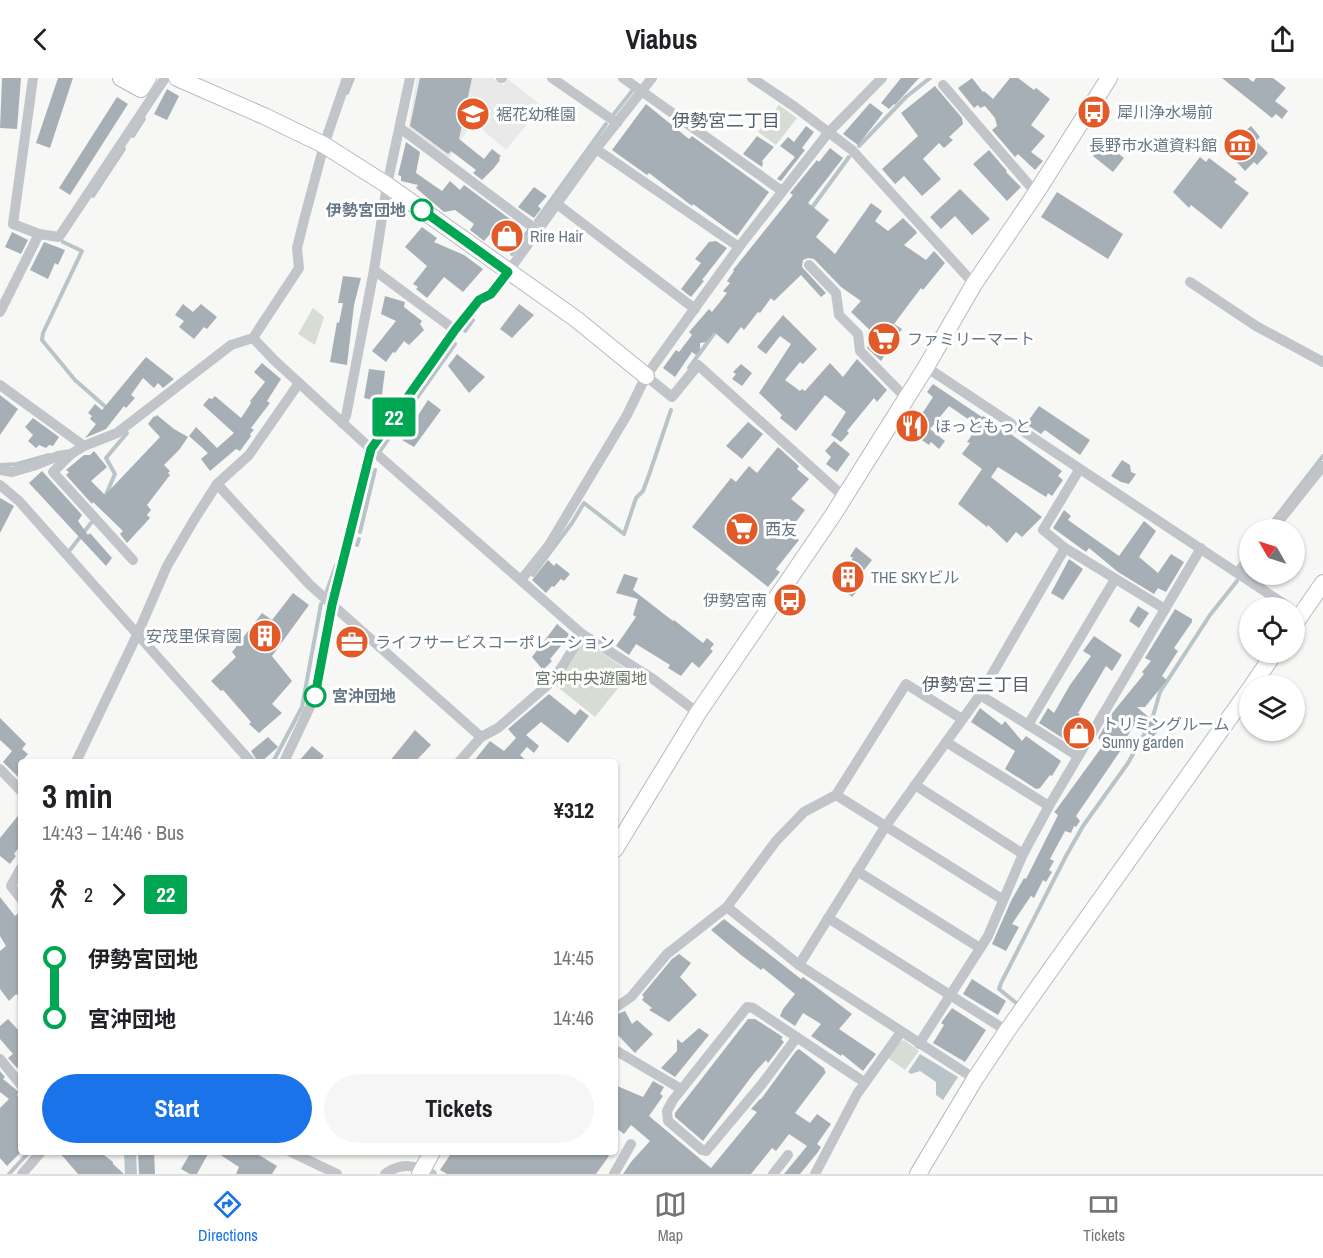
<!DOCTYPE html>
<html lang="en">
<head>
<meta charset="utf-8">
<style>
  body { margin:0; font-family:"Archivo Narrow","Noto Sans JP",sans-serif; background:#f6f6f6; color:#202124; height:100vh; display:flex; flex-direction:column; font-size:22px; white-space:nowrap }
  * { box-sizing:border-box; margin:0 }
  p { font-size:20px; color:#757577 }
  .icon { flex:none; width:33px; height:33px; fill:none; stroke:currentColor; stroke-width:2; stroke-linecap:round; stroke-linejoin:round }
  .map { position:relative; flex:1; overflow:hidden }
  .sheet { position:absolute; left:18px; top:681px; width:600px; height:396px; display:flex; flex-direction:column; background:#fff; border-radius:6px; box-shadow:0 2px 4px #0004 }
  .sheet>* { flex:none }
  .badge { padding:0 12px; border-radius:4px; font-size:21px; line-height:39px }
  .needle { width:39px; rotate:309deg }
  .controls { position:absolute; left:1239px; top:441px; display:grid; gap:12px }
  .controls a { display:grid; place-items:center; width:66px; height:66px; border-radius:50%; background:#fff; box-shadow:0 2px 4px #0004; font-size:30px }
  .map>.badge { position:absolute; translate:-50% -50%; box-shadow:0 0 0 3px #fff }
  .legs { display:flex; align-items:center; gap:9px; height:66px; padding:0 24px; font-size:20px }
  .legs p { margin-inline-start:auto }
  .summary { display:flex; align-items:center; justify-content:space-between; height:102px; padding:0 24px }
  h1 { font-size:33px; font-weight:700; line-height:45px }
  .action { display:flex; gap:12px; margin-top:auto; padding:12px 24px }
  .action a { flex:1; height:69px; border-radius:36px; background:#1a73e8; color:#fff; font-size:24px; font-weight:700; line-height:69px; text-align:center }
  .action a+a { background:#f6f6f6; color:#202124 }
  ul { padding:0 24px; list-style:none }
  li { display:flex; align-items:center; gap:21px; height:60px; font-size:22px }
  li i { display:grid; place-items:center; width:9px; height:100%; margin:0 8px; background:currentColor }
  li i::after { content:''; width:15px; height:15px; margin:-8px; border:4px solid; border-radius:50%; background:#fff }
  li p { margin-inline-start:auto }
  li:first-child i { background:linear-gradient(#0000 50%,currentColor 0) }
  li:last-child i { background:linear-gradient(currentColor 50%,#0000 0) }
  header { display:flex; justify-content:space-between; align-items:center; height:78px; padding:0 24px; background:#fff; font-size:27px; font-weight:700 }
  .tabs { display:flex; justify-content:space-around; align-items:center; height:84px; border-top:2px solid #e0e0e0; background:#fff; font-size:16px; color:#757577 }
  .tabs a { display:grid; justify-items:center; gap:3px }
  .tabs .selected { color:#1a73e8 }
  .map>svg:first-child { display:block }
</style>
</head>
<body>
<header><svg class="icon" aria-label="back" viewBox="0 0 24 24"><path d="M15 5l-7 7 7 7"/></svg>Viabus<svg class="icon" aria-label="share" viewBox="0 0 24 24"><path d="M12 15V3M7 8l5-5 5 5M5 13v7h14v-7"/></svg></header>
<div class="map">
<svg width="1323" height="1096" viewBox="0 0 1323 1096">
  <rect width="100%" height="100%" fill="#f7f8f5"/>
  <polygon fill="#e8e9e8" points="417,0 493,0 503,7 508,1 542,28 506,72 473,44 448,82 408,51"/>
  <g fill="#d7ddd4">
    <polygon points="779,27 797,40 776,67 758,54"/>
    <polygon points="313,230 324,239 315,267 298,256"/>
    <polygon points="583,563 631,594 595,639 555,607"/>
    <polygon points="904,962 919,973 905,992 888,980 899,964"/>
  </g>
  <polygon fill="#b9c4c9" points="920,976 958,999 943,1022 936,1017 936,1004 920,993 911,996 908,994"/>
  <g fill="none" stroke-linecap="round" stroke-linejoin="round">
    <g stroke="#b9c4c9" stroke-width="4">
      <polyline points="347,15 353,0"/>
      <polyline points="614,36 632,13"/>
      <polyline points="133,58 144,41"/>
      <polyline points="859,68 906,19 930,0"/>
      <polyline points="93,118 124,71"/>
      <polyline points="811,131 849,79"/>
      <polyline points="536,143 606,46"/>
      <polyline points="63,164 82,173 43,255 42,262 75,302 108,331"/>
      <polyline points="512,176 529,152"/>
      <polyline points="465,253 473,242"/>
      <polyline points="689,290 718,250"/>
      <polyline points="416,321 455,266"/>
      <polyline points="409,332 412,328"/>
      <polyline points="399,346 402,341"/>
      <polyline points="380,373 393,354"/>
      <polyline points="0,387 17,386 49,377"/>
      <polyline points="105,419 115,396 106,380 127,355"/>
      <polyline points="1266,452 1323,378"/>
      <polyline points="360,454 375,392"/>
      <polyline points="357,467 359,461"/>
      <polyline points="70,472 91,445"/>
      <polyline points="533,497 572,445 584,425 624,456 636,420 643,413 649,397 671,332"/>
      <polyline points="327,513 336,487"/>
      <polyline points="1151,645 1160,614 1210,537 1237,503"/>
      <polyline points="273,684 302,629 321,526"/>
      <polyline points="1015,924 999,911 1001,905 1066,778 1083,748 1128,685 1147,651"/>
      <polyline points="9,1096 29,1074"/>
    </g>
    <polyline stroke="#b9c4c9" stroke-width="12" points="130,1074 131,1096"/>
  </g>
  <g fill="#a7afb6">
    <polygon points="2,0 21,0 17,51 0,50"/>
    <polygon points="58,0 73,0 50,70 36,65"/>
    <polygon points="420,0 472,0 459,61 484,81 492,71 501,78 499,80 500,82 494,90 482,102 473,95 476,92 451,73 448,76 410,48"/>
    <polygon points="901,0 919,0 895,27 894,26 889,31 881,25"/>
    <polygon points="972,0 983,14 984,13 993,21 1010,0 1018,0 1034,12 1036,10 1050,21 1031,47 1045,58 1031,74 1043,83 1035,92 1018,76 1015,79 992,52 997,48 995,40 985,28 980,30 978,27 974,30 958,10"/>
    <polygon points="1222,0 1248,0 1253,4 1256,0 1273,0 1286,10 1275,23 1288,33 1282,41 1276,36 1272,40"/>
    <polygon points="935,8 962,40 963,46 949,59 953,62 944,70 939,65 923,81 941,101 922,118 904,98 895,106 882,91 918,58 901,35"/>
    <polygon points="167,11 179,18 167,42 154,36"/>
    <polygon points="117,19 128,26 70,117 59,110"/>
    <polygon points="870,25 883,35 858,67 843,56"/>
    <polygon points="646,26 689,61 692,58 769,114 737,158 693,126 692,128 649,95 647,97 612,72"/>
    <polygon points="806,48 814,54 802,70 805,72 781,103 777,101 795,79 780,68 788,59 794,64"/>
    <polygon points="1251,48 1260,59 1256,63 1268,75 1257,87 1254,84 1245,93 1225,71"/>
    <polygon points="757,58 774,69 762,83 763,85 762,89 743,76"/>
    <polygon points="406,64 420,74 416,95 442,113 450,103 460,112 464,107 518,147 512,154 515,156 506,168 491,155 484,163 470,152 474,146 455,132 444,134 416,110 418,107 401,103 401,98 398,97"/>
    <polygon points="1104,64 1124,80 1113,94 1093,78"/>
    <polygon points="830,70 843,80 808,125 829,142 816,159 835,176 871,125 882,133 875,143 888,153 903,140 916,153 917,155 904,167 926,182 934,173 945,185 923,212 921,210 894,246 902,251 881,283 867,270 875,257 851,234 861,223 841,209 814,181 808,180 803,182 802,189 826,215 821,219 801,197 774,223 771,220 760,235 758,234 744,252 741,249 728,266 714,254 706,264 700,265 700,272 696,277 692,274 675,299 663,290 676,272 679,274 692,257 689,254 709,231 712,234 727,215 723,213 730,205 727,203 734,193 733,192 793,117 790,115 817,82 819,84"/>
    <polygon points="989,72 1007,93 1006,94 1021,109 1007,123 973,86"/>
    <polygon points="1200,79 1206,84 1209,80 1237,101 1234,104 1249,115 1221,151 1191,127 1189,130 1173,114"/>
    <polygon points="534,109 547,118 538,128 541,131 534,140 518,129"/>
    <polygon points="960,111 990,141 972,157 955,138 941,151 930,139"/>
    <polygon points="1057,114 1123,156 1108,181 1041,139"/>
    <polygon points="422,149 437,160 434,164 464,177 483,191 463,214 444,199 427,220 416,211 418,209 413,206 427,188 405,169"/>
    <polygon points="12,154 28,162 21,176 5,169"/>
    <polygon points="716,163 727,170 702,202 704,203 691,219 681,211 701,185 695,181 709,164"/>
    <polygon points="44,164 65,172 58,187 55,185 48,201 30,192"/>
    <polygon points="343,198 361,200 354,227 347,287 330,284 337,244 339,245 343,225 338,225"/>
    <polygon points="385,218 405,224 404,229 422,243 420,246 424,252 409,267 404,263 395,275 393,274 386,284 372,273 396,243 381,236"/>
    <polygon points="183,226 193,234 201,226 217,239 207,251 204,249 194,261 179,249 184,243 175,237"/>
    <polygon points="519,226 534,237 512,260 500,251"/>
    <polygon points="783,237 817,271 803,286 800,284 785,302 800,313 802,311 805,313 830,285 843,299 857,281 887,312 877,324 874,320 847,353 849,355 841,364 831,357 846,334 825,317 796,353 780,340 782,337 759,315 791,266 780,258 766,276 757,269"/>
    <polygon points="457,276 485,299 469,315 448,288"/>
    <polygon points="146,279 174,301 163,310 158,305 154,310 143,300 131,317 135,320 126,330 124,328 106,351 85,360 96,346 90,341 92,338 88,335 95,326 102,332"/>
    <polygon points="262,285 281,301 267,323 270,325 251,350 254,352 250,356 251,358 240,373 236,371 210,393 201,381 208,375 189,358 196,349 217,370 234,355 203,327 209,320 212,321 215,318 241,340 251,325 250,323 265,304 254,294"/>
    <polygon points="741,286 752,295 742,308 732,301 736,296 733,294"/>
    <polygon points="369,291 385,293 381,324 364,320"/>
    <polygon points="933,306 982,339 983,338 994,344 1062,393 1058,398 1063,402 1052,418 1048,415 1046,419 998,389 991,399 1042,439 1022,459 1016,454 1007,465 988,447 987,449 958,426 982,391 962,376 970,365 967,364 978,348 949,328 930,351 945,363 939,371 931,364 929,367 906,351 914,340 918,342 933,319 927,314"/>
    <polygon points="0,317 18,331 0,357"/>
    <polygon points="428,322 441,332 414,369 402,362"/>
    <polygon points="1039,328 1090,362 1080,377 1045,352 1041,356 1026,346"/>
    <polygon points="157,337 174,351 188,359 179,372 164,387 170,393 168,395 170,397 147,427 151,432 147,437 150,440 127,465 120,456 123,453 93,424 92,426 66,397 69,394 66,392 84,377 90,377 94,373 107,389 91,403 105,417 160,359 148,346 154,338 155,339"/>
    <polygon points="33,340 59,359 53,368 49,367 46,370 39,367 36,370 28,363 33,357 25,349"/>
    <polygon points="748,344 763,356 742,381 726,368"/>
    <polygon points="834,363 850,376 837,394 826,386 831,379 825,373"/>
    <polygon points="778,369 799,388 797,391 809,401 791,421 805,432 788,454 799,462 776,491 780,494 768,509 692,449 731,400 736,404 749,388 757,395"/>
    <polygon points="1122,382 1130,387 1131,394 1136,396 1129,406 1121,404 1111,398"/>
    <polygon points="42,393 82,437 78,443 88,457 90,455 112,480 106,488 29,405"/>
    <polygon points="0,420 14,428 0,455"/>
    <polygon points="1064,432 1071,438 1068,442 1119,478 1144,443 1156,453 1139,479 1158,495 1171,476 1184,484 1166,514 1158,510 1154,516 1118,494 1089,470 1086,474 1053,450"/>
    <polygon points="856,469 872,482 854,505 860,510 852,519 834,503 853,480 850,478"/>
    <polygon points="1069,481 1083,491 1063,522 1051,515"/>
    <polygon points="548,482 554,488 556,485 570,496 564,503 561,501 554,509 552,508 546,515 532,502"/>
    <polygon points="624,496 638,500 633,512 673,543 674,542 703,565 707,560 714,566 710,571 713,573 699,590 692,584 681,598 668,590 670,587 636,566 629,577 616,568 636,539 633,537 638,521 616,515"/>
    <polygon points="293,515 309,527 272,578 292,603 272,626 282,635 259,655 249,646 251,644 223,612 221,613 211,603 236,579 232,574 262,535 272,542"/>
    <polygon points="1138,528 1149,535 1139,550 1129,543"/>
    <polygon points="1175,531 1192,541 1192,544 1174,570 1178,573 1162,598 1167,602 1145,629 1137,629 1161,650 1153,659 1135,646 1123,665 1125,666 1076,738 1080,743 1076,749 1074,748 1071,755 1065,753 1050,781 1054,783 1049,792 1052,794 1046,804 1043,802 1034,820 1031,818 1012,846 1019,849 1006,873 992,866 1011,823 1024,800 1026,801 1058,737 1054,734 1056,732 1104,666 1098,660 1113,634 1144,596 1142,594 1151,583 1145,580"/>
    <polygon points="557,546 570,557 550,581 552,583 543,592 532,579"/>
    <polygon points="1094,558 1122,577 1112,593 1106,588 1078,635 1080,636 1073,645 1085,653 1075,668 1039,645 1048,630 1054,635 1070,607 1091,578 1083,573"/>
    <polygon points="549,616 575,637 580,631 589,638 568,665 541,644 526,657 539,668 534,675 527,669 520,677 528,684 473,684 490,663 504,673 516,660 508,651"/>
    <polygon points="980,630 1002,647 1005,643 1022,663 1026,658 1061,683 1052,698 1050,697 1040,710 1036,711 1005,691 1015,673 971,644"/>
    <polygon points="0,640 26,666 22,671 28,676 21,684 21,702 3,684 12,673 0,662"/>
    <polygon points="415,652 431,667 415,684 389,684"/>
    <polygon points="268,659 278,669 261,684 258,684 251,673"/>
    <polygon points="312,668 324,678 319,684 298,684"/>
    <polygon points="21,734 21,767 14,776 16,778 10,786 0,778 0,760"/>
    <polygon points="0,819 15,838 21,833 21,920 16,916 9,923 0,911 0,873 6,868 0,858"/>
    <polygon points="724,841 801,901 803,899 852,936 839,951 876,976 863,993 842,976 841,978 811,958 821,946 803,935 795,948 780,938 783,931 795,916 763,890 761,892 741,877 711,852"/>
    <polygon points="679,876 691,885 680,899 697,917 669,944 649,932 652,930 642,922 644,919 642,917 672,881"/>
    <polygon points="972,901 1006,923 998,937 963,916"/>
    <polygon points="952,930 986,952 965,984 933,965 944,947 941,945"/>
    <polygon points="625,933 632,946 637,942 653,956 635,975 615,954 615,937"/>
    <polygon points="8,941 21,955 21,987 17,990 8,980 13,976 0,961 0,948"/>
    <polygon points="748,941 755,941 766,948 783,959 781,961 784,964 768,985 766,982 755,994 703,1063 675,1039 675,1035"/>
    <polygon points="699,950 709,957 675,999 661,990 677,973 677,961 682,965"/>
    <polygon points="799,971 825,991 824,992 826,994 795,1035 810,1045 817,1036 831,1046 817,1066 821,1069 818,1074 800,1096 784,1096 807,1068 789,1056 776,1073 772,1070 751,1096 623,1096 631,1084 650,1063 631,1047 624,1056 615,1049 615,1007 643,1019 653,1003 664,1009 660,1016 663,1018 649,1038 711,1090 757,1034 751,1031 760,1021 761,1021 796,973"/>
    <polygon points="0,993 5,999 3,1001 19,1014 17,1017 21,1021 21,1074 7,1088 0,1080 0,1030 9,1021 0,1014"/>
    <polygon points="59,1074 100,1074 113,1084 113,1086 124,1096 78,1096"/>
    <polygon points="138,1074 154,1074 155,1096 139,1096"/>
    <polygon points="191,1074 209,1074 197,1096 190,1096 181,1091"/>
    <polygon points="216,1074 254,1074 277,1088 272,1096 236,1096 239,1089"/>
    <polygon points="452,1074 603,1074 609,1078 596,1096 447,1096 440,1092"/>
  </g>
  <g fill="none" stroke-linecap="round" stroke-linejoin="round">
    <defs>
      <g id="secondary">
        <polyline points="121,0 141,11 148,0"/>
        <polyline points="177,0 264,38 324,67 387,107 576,241 646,298"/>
        <polyline points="1294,547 1323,505"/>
        <polyline points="1252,608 1275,574"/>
        <polyline points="615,771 698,635 833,437 926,289 974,206 1036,115 1109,0"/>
        <polyline points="420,1096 432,1074"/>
        <polyline points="918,1096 975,1001 1007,953 1250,611"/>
      </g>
    </defs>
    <use href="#secondary" stroke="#b5babf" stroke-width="18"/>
    <g stroke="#c1c5c9" stroke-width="10">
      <polyline points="33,0 13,146 39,156 59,159 165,0"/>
      <polyline points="501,0 502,0"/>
      <polyline points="552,0 617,45"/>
      <polyline points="623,0 782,113"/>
      <polyline points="752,0 795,29 852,72 974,206"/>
      <polyline points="943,7 1036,115"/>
      <polyline points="400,50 538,153"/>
      <polyline points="596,71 739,169"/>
      <polyline points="557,126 695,231"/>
      <polyline points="809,187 836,215 839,237 858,256 860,273 906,320"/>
      <polyline points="374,192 455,252"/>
      <polyline points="1190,204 1256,248 1323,284"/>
      <polyline points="0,234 39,156"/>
      <polyline points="253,260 274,282 371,371 582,556 653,601 698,635"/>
      <polyline points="926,289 1290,530"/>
      <polyline points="646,298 672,319 698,287 843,418"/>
      <polyline points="0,307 84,368"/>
      <polyline points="342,345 346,338 374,192 387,107 410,0"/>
      <polyline points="71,376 53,394 133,482"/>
      <polyline points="0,392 12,394 33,388 58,378 71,376 84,368 117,355 231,267 253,260 299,190 297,170 304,142 324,67 347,0"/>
      <polyline points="1079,392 1043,452 1065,470 1165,531"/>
      <polyline points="217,406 310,507 481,659"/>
      <polyline points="0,407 19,423 251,684"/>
      <polyline points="1272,452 1323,388"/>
      <polyline points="1238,494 1250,479"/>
      <polyline points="521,502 549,467 627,337 646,298 739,169 828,55 882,0"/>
      <polyline points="980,617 1078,678"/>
      <polyline points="1028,647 1115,501"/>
      <polyline points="946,664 1049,728"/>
      <polyline points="76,684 137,557 167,488 194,442 217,406 249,377 299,305"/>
      <polyline points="284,684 315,618 332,527 371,371 455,252 479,222 491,216 508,194 596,71 652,0"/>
      <polyline points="459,684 481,659 498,650 550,605 562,589 582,556"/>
      <polyline points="0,691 21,713"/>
      <polyline points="915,707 1023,776"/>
      <polyline points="836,717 1002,821"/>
      <polyline points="21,790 11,808 21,821"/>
      <polyline points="857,793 980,870"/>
      <polyline points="727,829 799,887 975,1001"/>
      <polyline points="828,840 1007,953"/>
      <polyline points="799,887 885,749 980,617 1065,470"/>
      <polyline points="615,930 631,919 667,876 727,829 776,763 804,734 836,717 906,606 962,641"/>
      <polyline points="797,959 762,1006 706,1073 702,1072 668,1043 667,1033 673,1022 747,929 753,930 858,1000 865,1004"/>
      <polyline points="919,966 988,858 1023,776 1049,728 1201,470"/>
      <polyline points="615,972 681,1011"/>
      <polyline points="0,981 21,1007"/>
      <polyline points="291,1074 337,1096"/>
      <polyline points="22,1096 41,1074"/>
      <path d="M385 1096C401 1084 416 1087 432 1096"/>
      <polyline points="614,1096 631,1066"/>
      <polyline points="773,1096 788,1077"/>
      <polyline points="815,1096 857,1016 901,954"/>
    </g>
    <use href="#secondary" stroke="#fff" stroke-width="16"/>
  </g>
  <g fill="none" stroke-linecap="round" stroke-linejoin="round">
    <defs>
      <polyline id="line-1" points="315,618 332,527 371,371 455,252 479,222 491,216 508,194 422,132"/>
    </defs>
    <use href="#line-1" stroke="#fff" stroke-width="14"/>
    <use href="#line-1" stroke="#00a651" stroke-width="9"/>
  </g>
  <defs>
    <symbol id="bus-disc" viewBox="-11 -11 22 22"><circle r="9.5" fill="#e35a29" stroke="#fff"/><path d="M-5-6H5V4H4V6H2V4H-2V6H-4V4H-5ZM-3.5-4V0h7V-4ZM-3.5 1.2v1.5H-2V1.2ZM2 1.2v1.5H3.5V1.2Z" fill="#fff"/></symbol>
    <symbol id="school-disc" viewBox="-11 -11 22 22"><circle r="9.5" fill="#e35a29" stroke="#fff"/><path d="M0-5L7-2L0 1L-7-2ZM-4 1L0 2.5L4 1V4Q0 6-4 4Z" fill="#fff"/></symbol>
    <symbol id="museum-disc" viewBox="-11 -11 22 22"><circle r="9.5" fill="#e35a29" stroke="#fff"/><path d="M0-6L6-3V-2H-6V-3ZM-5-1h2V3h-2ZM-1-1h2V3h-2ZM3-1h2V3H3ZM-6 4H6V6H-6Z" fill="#fff"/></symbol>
    <symbol id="shop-disc" viewBox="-11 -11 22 22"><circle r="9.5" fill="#e35a29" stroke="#fff"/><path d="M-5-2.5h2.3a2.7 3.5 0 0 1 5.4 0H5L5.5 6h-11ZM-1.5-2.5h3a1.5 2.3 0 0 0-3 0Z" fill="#fff"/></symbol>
    <symbol id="supermarket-disc" viewBox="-11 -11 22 22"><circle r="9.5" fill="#e35a29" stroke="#fff"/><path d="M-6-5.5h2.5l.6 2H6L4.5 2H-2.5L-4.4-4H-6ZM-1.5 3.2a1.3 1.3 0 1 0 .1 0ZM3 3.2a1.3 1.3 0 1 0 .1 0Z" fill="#fff"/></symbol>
    <symbol id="restaurant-disc" viewBox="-11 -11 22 22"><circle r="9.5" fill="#e35a29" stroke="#fff"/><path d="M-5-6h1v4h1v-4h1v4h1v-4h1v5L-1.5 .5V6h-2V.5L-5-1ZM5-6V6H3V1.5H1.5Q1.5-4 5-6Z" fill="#fff"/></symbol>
    <symbol id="building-disc" viewBox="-11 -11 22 22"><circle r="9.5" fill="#e35a29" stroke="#fff"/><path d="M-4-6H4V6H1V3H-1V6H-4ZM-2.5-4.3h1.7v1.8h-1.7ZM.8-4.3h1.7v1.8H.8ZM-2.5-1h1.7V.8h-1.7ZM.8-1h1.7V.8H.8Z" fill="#fff"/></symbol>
    <symbol id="office-disc" viewBox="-11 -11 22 22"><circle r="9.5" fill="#e35a29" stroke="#fff"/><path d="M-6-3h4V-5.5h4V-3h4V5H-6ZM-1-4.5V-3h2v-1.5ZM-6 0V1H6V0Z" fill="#fff"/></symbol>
  </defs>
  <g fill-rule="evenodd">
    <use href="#bus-disc" x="1075" y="15" width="38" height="38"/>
    <use href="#school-disc" x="454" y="17" width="38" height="38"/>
    <use href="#museum-disc" x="1221" y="48" width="38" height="38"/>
    <use href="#shop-disc" x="488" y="139" width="38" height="38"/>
    <use href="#supermarket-disc" x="865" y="242" width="38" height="38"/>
    <use href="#restaurant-disc" x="893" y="329" width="38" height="38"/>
    <use href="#supermarket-disc" x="723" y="432" width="38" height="38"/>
    <use href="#building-disc" x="829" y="480" width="38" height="38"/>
    <use href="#bus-disc" x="771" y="503" width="38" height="38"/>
    <use href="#building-disc" x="246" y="539" width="38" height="38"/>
    <use href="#office-disc" x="333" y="545" width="38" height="38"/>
    <use href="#shop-disc" x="1060" y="636" width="38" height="38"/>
  </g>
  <g fill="#fff" stroke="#00a651" stroke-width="3">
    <circle cx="422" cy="132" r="10"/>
    <circle cx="315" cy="618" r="10"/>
  </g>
  <g text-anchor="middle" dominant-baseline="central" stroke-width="6" stroke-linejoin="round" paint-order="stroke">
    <g font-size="16" fill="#677786" stroke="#fff" text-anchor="start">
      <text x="1117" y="34">犀川浄水場前</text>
      <text x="496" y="36">裾花幼稚園</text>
      <text x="1217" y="67" text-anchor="end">長野市水道資料館</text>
      <text x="530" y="158">Rire Hair</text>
      <text x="907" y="261">ファミリーマート</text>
      <text x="935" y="348">ほっともっと</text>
      <text x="765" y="451">西友</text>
      <text x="871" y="499">THE SKYビル</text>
      <text x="767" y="522" text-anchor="end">伊勢宮南</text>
      <text x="242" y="558" text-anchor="end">安茂里保育園</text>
      <text x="375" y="564">ライフサービスコーポレーション</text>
      <text x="1102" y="646">トリミングルーム<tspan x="1102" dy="18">Sunny garden</tspan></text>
    </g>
    <g font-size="16" font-weight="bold" fill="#677786" stroke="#fff" text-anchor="end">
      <text x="406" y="132">伊勢宮団地</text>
      <text x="332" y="618" text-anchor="start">宮沖団地</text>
    </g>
    <g font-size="16" fill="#657861" stroke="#fff">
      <text x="591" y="600">宮沖中央遊園地</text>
    </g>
    <g font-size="18" fill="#54606b" stroke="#fff">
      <text x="726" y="42">伊勢宮二丁目</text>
      <text x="976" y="606">伊勢宮三丁目</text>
    </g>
  </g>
</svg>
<div class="controls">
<a><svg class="needle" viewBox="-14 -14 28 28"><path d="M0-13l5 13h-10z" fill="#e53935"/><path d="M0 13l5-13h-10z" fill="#757577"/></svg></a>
<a><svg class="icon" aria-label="locate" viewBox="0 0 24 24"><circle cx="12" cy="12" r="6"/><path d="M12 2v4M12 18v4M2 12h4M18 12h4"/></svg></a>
<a><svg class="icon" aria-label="layers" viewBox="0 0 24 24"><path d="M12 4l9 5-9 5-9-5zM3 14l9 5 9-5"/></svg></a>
</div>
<b class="badge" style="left:394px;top:339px;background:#00a651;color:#fff">22</b>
<section class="sheet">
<div class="summary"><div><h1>3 min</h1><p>14:43 – 14:46 · Bus</p></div><b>¥312</b></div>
<div class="legs"><svg class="icon" aria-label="walk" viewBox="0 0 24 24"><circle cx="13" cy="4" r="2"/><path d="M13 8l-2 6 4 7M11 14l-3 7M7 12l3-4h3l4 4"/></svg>2<svg class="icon" aria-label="forward" viewBox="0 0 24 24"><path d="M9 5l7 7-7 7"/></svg><b class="badge" style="background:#00a651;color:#fff">22</b></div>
<ul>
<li><i style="color:#00a651"></i><b>伊勢宮団地</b><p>14:45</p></li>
<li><i style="color:#00a651"></i><b>宮沖団地</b><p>14:46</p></li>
</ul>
<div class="action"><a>Start</a><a>Tickets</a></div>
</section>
</div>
<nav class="tabs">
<a class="selected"><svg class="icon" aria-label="directions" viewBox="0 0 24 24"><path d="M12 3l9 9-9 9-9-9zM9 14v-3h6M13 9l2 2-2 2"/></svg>Directions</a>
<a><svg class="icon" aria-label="map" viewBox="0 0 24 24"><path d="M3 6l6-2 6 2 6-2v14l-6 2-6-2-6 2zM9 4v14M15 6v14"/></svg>Map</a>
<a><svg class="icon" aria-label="tickets" viewBox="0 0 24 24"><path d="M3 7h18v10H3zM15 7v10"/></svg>Tickets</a>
</nav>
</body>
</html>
